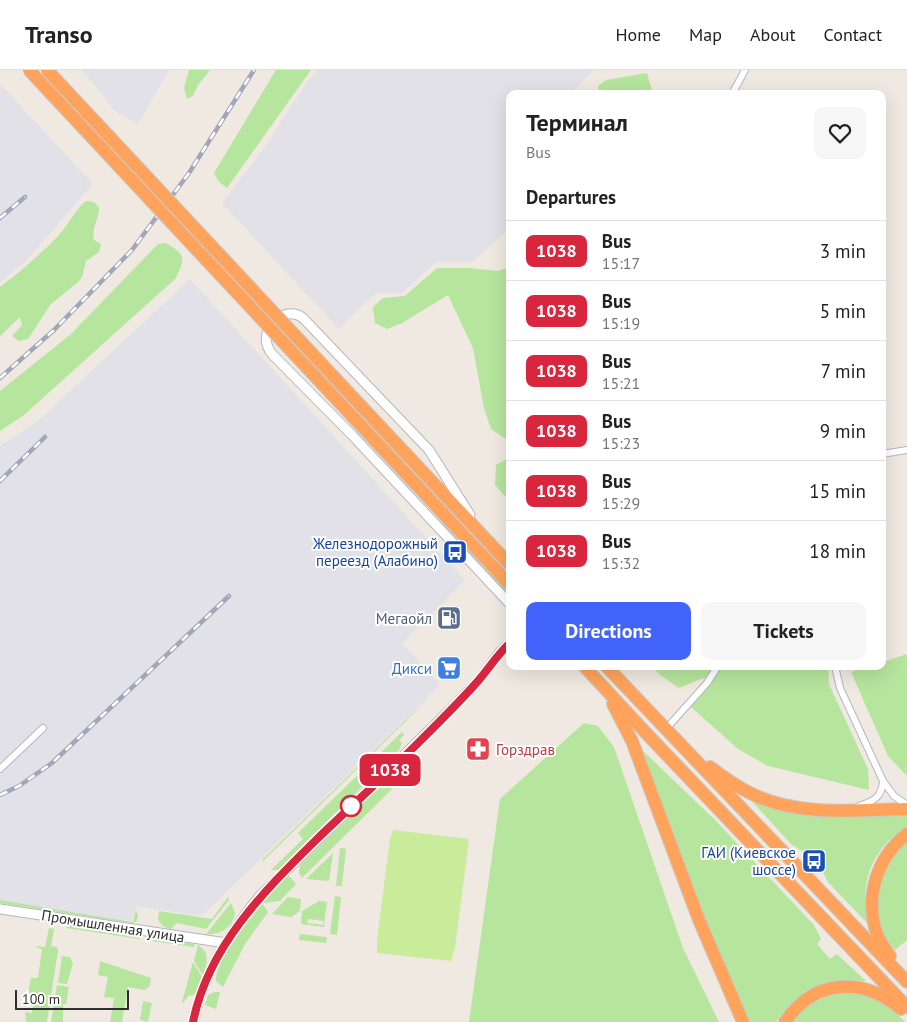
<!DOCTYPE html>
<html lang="en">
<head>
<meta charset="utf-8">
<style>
  body { margin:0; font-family:"PT Sans",sans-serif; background:#f6f6f6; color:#222; height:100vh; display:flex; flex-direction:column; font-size:19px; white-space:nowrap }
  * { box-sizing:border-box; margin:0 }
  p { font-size:16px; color:#767676 }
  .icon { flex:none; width:28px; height:28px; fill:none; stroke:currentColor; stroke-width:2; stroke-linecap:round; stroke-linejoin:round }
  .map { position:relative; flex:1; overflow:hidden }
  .side { position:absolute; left:506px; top:20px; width:380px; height:580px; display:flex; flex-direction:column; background:#fff; border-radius:10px; box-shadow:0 5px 20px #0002 }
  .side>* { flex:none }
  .badge { padding:0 10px; border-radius:8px; font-size:18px; line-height:32px }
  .scale { position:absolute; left:15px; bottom:12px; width:114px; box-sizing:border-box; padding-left:5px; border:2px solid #2e2e2e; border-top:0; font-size:14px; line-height:18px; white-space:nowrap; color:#2e2e2e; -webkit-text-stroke:4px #fff; paint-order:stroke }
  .map>.badge { position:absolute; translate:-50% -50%; box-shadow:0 0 0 2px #fff }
  h2 { padding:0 20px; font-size:19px; line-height:45px }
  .round { display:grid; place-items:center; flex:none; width:52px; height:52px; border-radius:10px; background:#f6f6f6 }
  .headline { display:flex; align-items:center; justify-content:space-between; height:85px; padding:0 20px }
  h1 { font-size:24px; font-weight:800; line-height:38px }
  .button { display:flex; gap:10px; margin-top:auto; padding:10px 20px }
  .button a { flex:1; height:58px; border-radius:10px; background:#4264fb; color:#fff; font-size:20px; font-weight:800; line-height:58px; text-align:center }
  .button a+a { background:#f6f6f6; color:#222 }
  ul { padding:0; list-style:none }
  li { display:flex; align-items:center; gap:15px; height:60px; padding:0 20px; border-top:1px solid #e0e0e0 }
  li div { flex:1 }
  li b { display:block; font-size:19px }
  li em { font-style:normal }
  li .badge { min-width:55px; font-weight:700; text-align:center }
  header { display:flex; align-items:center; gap:30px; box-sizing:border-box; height:70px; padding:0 25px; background:#fff; border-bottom:1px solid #e0e0e0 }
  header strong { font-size:24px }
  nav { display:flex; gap:28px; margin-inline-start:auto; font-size:18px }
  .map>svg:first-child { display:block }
</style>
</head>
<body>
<header>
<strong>Transo</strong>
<nav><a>Home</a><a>Map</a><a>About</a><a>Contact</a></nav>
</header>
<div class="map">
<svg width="907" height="952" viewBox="0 0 907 952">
  <rect width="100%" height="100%" fill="#efe9e1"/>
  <g fill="#e3e1e8">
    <polygon points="82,0 169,0 138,54 116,42"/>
    <polygon points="317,0 594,0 569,24 510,24 510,158 472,192 436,192 402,223 376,223 339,259 222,133 264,78 304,16"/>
    <polygon points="0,14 93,114 25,192 0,212"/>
    <polygon points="190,209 465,510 402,573 440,615 202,846 136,836 132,851 0,830 0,376 40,349"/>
  </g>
  <g fill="#b6e59e">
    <polygon points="189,0 210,0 198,15 193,26 187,29 184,18"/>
    <polygon points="276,0 311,0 227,118 219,112 214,103"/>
    <polygon points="647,3 653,24 599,24 598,16 606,10"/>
    <path d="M86 131 94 132 99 138C99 150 91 158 94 170L101 174 99 182 86 191 82 207 77 213 51 234 28 269 19 271 12 266 22 255 20 247 0 266V217C21 201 41 184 59 165 69 154 75 140 86 131Z"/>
    <path d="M166 173C186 185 186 188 175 209L24 345 0 361V321L71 264 158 174Z"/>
    <polygon points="510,197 510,372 491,359 484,338 473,278 448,225 402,253 387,259 375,253 373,237 383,228 405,226 437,198 468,198 498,201"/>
    <polygon points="510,387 510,432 495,415 496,395"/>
    <polygon points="437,446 510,523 510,529 446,459"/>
    <polygon points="907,584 907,706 888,686 851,602 868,596 882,596 883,592"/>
    <polygon points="652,596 828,596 829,614 868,699 869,720 768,696 738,679 690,636 716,606 701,609 679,618 660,605"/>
    <polygon points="429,627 405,652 263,791 262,790"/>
    <polygon points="584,653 598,656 614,677 683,878 719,952 469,952 500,729"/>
    <polygon points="402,662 404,665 399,670 402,673 399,680 278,800 271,800 303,769 298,763"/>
    <path d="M642 680 714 749 814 855 821 869 817 874 830 889 837 884 866 911C824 908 801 918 776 952H749C708 863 676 771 642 680Z"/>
    <polygon points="389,714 393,718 302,808 299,803 300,795 381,715"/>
    <path d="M748 727 841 745H907V757C871 778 858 815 869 855L828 812 821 798 825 794 810 779 805 783 791 774Z"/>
    <path d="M907 772V870L895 880C866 844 875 802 907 772Z"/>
    <polygon points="340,778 346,779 342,816 336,816"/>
    <polygon points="333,783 329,811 306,809"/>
    <polygon points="288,806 290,807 296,814 280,831 265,833 263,831"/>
    <polygon points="335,826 341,827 337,865 330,864"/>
    <path d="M228 827 229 830 206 859 177 853 171 859C164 858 160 854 158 849L159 841 212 849Z"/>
    <polygon points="288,827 301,829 300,841 291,847 272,844"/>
    <polygon points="0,830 133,852 136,839 138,847 136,852 132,853 0,833"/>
    <polygon points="319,831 327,832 324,854 323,854 323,851 308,849 307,853 324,855 324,857 301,854 302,841"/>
    <path d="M231 833 235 843C233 857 221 865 206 864Z"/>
    <path d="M262 833 268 842 245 874 223 917 216 911C215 891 249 848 262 833Z"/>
    <polygon points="69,855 137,864 140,869 66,858"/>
    <polygon points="49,858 54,859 51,876 57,877 58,880 47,952 26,952 25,942 32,943 35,925 28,923 31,908 38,908 42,879 36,877 36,876 45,877"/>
    <polygon points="300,864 327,867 326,873 299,870"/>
    <polygon points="157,868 195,874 194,877 152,871"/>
    <path d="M198 875C211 883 207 894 203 906L194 891Z"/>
    <polygon points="62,886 70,887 73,893 67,914 58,913"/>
    <polygon points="100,891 151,908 150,916 145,920 128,917 122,952 110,952 114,928 104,927 108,907 98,905"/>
    <polygon points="193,892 202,907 196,924 188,926 184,932 182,932"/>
    <polygon points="57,915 69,917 66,934 63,934 63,952 51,952"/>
    <polygon points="215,922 220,922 216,939 205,935 208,925"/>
    <path d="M852 922C877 928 887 933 905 952H791C811 931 823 923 852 922Z"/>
    <polygon points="143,931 152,933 148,952 140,950"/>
  </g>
  <polygon fill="#c9ec9a" points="393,760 469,769 455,878 451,891 377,883 377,870 390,769"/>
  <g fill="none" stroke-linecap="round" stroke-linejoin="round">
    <defs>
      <g id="street">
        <polyline points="732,24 745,0"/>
        <polyline points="882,384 907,380"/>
        <polyline points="835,596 840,618 883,711 894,726 907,735"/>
        <polyline points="666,659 707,613 718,596"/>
        <polyline points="0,699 43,658"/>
        <path d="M859 736C874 731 882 727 883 711"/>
      </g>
      <g id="secondary">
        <path d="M470 445 429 380 303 248C283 233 254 262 272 284L352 365 510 534"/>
        <polyline points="0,839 226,873"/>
        <path d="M193 952C203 903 228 866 259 827L450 640 479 610 500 582 510 573"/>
      </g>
      <g id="highway">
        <polyline points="363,338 510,495"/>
        <polyline points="353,347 510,515"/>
        <polyline points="584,596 645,662 907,937"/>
        <polyline points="606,596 907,912"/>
        <polyline points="613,634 632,671 699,850 743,952"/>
        <path d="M710 697C723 707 737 717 752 724 799 747 856 740 907 739"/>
        <path d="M890 886C884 877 878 869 875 858 866 823 878 786 907 764"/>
        <path d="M785 952C814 909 863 906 901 939"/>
      </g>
    </defs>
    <use href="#street" stroke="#b4b7c1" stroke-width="8"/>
    <use href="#secondary" stroke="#b4b7c1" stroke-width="11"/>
    <use href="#highway" stroke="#c9c9c9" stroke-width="14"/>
    <use href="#street" stroke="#fff" stroke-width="6"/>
    <use href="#secondary" stroke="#fff" stroke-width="9"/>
    <use href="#highway" stroke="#ffa35c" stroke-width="12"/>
    <defs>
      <g id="rail">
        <polyline points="0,148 25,127"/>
        <polyline points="0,308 54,260 132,180 189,103 254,0"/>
        <polyline points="0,411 45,367"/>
        <polyline points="0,725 19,716 52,693 229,526"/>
      </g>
    </defs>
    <use href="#rail" stroke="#a3a6b8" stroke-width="4.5"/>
    <use href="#rail" stroke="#fff" stroke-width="2.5" stroke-dasharray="8" stroke-linecap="butt"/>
    <defs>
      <g id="highway-bridge">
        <polyline points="29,0 353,347"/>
        <polyline points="47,0 363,338"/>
      </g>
    </defs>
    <use href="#highway-bridge" stroke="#c9c9c9" stroke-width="14" stroke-linecap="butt"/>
    <use href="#highway-bridge" stroke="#ffa35c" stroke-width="12"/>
  </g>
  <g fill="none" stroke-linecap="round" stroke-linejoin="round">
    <defs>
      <path id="line" d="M193 952C208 877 263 822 316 770 346 741 377 713 407 684 431 660 456 636 478 611 489 598 498 584 510 573"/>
    </defs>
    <use href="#line" stroke="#fff" stroke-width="11"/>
    <use href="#line" stroke="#d7263d" stroke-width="8"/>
  </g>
  <defs>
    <symbol id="bus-square" viewBox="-11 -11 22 22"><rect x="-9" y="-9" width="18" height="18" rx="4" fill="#1a4fb4" stroke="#fff"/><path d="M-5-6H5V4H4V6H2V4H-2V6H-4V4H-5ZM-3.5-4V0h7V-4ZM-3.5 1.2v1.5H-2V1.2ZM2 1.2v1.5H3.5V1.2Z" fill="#fff"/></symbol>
    <symbol id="fuel-square" viewBox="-11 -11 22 22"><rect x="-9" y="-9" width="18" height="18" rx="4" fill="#5c6f8a" stroke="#fff"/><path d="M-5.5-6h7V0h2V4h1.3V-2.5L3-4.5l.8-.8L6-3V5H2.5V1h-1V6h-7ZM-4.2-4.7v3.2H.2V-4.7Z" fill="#fff"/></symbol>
    <symbol id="supermarket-square" viewBox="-11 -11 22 22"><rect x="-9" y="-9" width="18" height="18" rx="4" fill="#3f7fe0" stroke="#fff"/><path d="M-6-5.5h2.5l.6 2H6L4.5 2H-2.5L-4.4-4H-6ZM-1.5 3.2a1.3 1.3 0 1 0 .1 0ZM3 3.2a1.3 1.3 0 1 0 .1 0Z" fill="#fff"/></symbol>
    <symbol id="pharmacy-square" viewBox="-11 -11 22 22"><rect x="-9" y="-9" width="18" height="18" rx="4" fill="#e0444e" stroke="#fff"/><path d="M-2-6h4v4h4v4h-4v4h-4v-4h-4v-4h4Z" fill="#fff"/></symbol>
  </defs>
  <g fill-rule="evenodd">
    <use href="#bus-square" x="441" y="468" width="28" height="28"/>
    <use href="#fuel-square" x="435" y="534" width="28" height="28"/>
    <use href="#supermarket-square" x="435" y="584" width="28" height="28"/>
    <use href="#pharmacy-square" x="464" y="665" width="28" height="28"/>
    <use href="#bus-square" x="800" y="777" width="28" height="28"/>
  </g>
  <circle fill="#fff" stroke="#d7263d" stroke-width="2.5" cx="351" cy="736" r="10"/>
  <g text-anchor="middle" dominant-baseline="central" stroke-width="4" stroke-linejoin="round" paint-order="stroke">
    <g font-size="15" fill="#164399" stroke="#fff" text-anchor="end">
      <text x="438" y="473">Железнодорожный<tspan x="438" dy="17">переезд (Алабино)</tspan></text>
      <text x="796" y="782">ГАИ (Киевское<tspan x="796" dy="17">шоссе)</tspan></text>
    </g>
    <g font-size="15" fill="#4e5e75" stroke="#fff" text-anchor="end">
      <text x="432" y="548">Мегаойл</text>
    </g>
    <g font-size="15" fill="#366cbe" stroke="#fff" text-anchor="end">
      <text x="432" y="598">Дикси</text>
    </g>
    <g font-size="15" fill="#be3a42" stroke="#fff" text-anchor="start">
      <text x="496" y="679">Горздрав</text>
    </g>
    <g font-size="15" fill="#2e2e2e" stroke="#fff">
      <text transform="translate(113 856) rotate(9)">Промышленная улица</text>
    </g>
  </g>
</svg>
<div class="scale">100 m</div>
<b class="badge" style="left:390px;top:700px;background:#d7263d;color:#fff">1038</b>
<section class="side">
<div class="headline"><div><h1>Терминал</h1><p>Bus</p></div><a class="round"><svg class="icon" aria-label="heart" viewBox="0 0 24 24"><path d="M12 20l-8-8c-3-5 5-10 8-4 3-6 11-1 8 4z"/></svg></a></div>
<h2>Departures</h2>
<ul>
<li><span class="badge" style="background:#d7263d;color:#fff">1038</span><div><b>Bus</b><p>15:17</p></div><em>3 min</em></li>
<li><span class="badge" style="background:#d7263d;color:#fff">1038</span><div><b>Bus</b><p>15:19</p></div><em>5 min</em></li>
<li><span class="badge" style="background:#d7263d;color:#fff">1038</span><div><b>Bus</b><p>15:21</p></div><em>7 min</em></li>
<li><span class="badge" style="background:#d7263d;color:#fff">1038</span><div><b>Bus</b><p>15:23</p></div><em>9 min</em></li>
<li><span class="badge" style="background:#d7263d;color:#fff">1038</span><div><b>Bus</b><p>15:29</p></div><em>15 min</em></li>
<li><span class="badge" style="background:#d7263d;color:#fff">1038</span><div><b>Bus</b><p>15:32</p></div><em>18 min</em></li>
</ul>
<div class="button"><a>Directions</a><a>Tickets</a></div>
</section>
</div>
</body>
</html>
